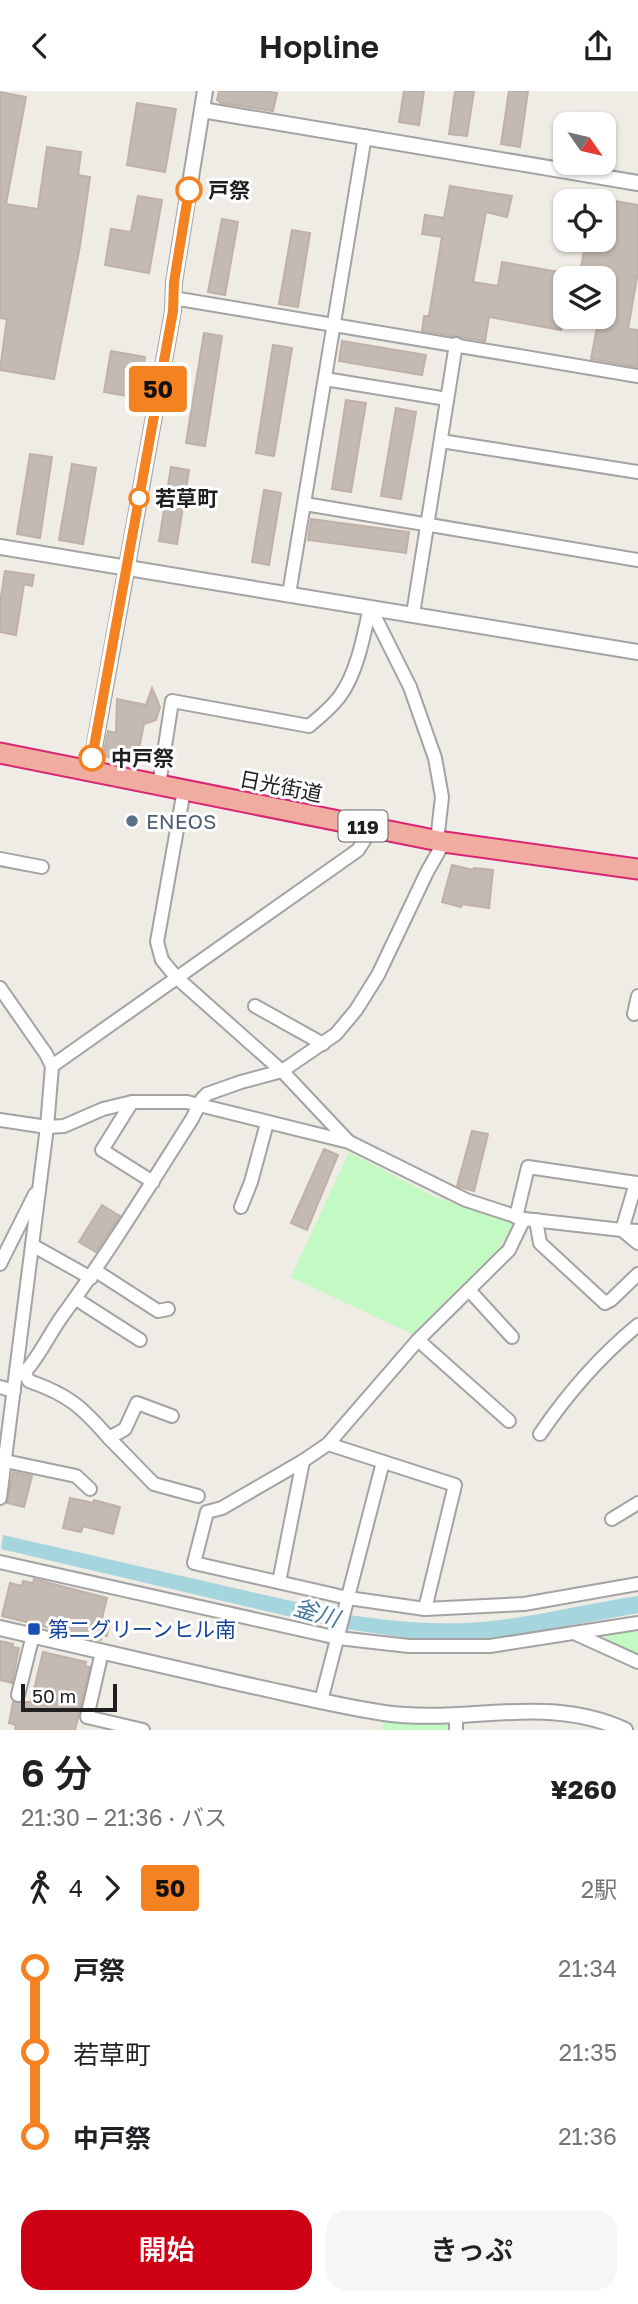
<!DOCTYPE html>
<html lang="ja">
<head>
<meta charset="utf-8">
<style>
  body { margin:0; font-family:"Golos Text","Noto Sans JP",sans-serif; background:#f6f6f6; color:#202124; height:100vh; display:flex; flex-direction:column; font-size:26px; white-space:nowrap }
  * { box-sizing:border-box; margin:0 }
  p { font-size:23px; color:#757577 }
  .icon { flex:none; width:38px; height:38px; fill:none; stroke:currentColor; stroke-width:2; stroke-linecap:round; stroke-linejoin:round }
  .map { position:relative; height:1639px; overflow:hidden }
  .sheet { display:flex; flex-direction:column; background:#fff; flex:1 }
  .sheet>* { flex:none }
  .badge { padding:0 14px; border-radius:5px; font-size:24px; line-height:46px }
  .needle { width:46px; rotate:124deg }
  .controls { position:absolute; left:553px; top:21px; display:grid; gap:14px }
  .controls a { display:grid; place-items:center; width:63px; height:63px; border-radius:14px; background:#fff; box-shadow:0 2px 5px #0004; font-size:35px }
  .scale { position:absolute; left:21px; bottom:18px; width:96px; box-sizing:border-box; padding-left:7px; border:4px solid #1f1f1f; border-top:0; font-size:19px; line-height:24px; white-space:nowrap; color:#1f1f1f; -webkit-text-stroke:5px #fff; paint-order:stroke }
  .map>.badge { position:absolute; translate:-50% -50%; box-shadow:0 0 0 4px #fff }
  .legs { display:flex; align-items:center; gap:10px; height:77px; padding:0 21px; font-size:23px }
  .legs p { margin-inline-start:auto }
  .head { display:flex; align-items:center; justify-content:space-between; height:119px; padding:0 21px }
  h1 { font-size:38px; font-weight:600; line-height:52px }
  .button { display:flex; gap:14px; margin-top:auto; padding:14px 21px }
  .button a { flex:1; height:80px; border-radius:21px; background:#cd0113; color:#fff; font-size:28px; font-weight:600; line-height:80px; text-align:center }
  .button a+a { background:#f6f6f6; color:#202124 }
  ul { padding:0 21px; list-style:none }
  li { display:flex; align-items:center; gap:24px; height:84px; font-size:26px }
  li i { display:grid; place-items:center; width:10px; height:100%; margin:0 9px; background:currentColor }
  li i::after { content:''; width:18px; height:18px; margin:-9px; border:5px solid; border-radius:50%; background:#fff }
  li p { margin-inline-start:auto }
  li:first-child i { background:linear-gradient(#0000 50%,currentColor 0) }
  li:last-child i { background:linear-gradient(currentColor 50%,#0000 0) }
  header { display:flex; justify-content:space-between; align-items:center; height:91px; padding:0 21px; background:#fff; font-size:32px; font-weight:600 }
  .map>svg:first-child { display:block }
</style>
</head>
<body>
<header><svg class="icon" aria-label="back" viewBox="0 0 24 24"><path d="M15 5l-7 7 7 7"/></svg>Hopline<svg class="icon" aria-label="share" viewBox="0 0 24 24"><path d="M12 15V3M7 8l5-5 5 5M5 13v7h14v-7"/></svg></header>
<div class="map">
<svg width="638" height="1639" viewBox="0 0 638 1639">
  <rect width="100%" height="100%" fill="#efebe5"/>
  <g fill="#c3f9c2">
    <polygon points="349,1061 437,1107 514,1132 497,1160 412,1243 291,1186"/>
    <polygon points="638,1539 638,1566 602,1550 608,1542"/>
    <polygon points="383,1629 451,1632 451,1639 382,1639"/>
  </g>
  <g fill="#a5d5dd">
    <polygon points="3,1444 335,1520 330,1535 1,1458"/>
    <path d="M638 1505V1522L507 1546 467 1548H416L345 1538 349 1524C399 1531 450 1536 500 1529 546 1523 592 1512 638 1505Z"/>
  </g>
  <g fill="#c4bab4" stroke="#c1b0a7" stroke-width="2">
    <polygon points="219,0 263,0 277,2 273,20 221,12 217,9"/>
    <polygon points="404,0 424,0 419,34 399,31"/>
    <polygon points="455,0 474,0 467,45 449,43"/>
    <polygon points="509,0 528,0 520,56 501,53"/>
    <polygon points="0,1 26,6 6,113 38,118 47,56 81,61 78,84 90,86 80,155 54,288 0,279 7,228 0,227"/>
    <polygon points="137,12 176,18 165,81 127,74"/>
    <polygon points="450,95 512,105 507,126 486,121 473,191 498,195 502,171 565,182 565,214 561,239 489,226 485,250 422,240 424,225 429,225 442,146 422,143 425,124 444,127"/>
    <polygon points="138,105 162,109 149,182 105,174 111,138 131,141"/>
    <polygon points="604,108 638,114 638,181 628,238 638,239 638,276 591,268 599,226 604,226 604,187 593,187 594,184 580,182 586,149 604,149"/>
    <polygon points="222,128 238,131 225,204 208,201"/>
    <polygon points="292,139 310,142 298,216 279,213"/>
    <polygon points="204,242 222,245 205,355 186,352"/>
    <polygon points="342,250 426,264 422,284 339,270"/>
    <polygon points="273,254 292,257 274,365 256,362"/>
    <polygon points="111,260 145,266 139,307 104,301"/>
    <polygon points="346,309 366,312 351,401 332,398"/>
    <polygon points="396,317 416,321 401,408 381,405"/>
    <polygon points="30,363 52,366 40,447 17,443"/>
    <polygon points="72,373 96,377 83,453 59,449"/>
    <polygon points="171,376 189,379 177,453 159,450"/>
    <polygon points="264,399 281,402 269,474 252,471"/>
    <polygon points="311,428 409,441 406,462 308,449"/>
    <polygon points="5,480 34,484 32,495 24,493 16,544 0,541 0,512"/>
    <polygon points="152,597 160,616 156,629 144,633 136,672 103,665 108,640 116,642 117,608 146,614"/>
    <polygon points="452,774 473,779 474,777 493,779 489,817 462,813 461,816 442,811"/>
    <polygon points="472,1040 488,1043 474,1100 457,1095"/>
    <polygon points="324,1058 338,1064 307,1139 291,1132"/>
    <polygon points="102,1114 120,1125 96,1161 79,1151"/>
    <polygon points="13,1381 32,1385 24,1416 7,1412"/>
    <polygon points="70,1407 94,1412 94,1409 120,1416 113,1443 83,1435 81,1441 63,1437"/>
    <polygon points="34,1488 107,1507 102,1527 110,1529 107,1545 102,1544 101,1549 79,1544 2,1525 10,1492 22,1495 23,1490 33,1492"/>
    <polygon points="0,1550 13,1553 12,1556 19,1557 12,1592 0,1589"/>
    <polygon points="43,1561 86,1571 85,1575 90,1576 75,1639 15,1639 16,1634 9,1632 13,1611 31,1611"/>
  </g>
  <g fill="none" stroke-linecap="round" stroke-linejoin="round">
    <defs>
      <g id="minor">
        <polyline points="173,207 638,285"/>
        <polyline points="325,288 447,308"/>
        <polyline points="441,350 638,381"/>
        <polyline points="305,413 638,469"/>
        <polyline points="289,503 365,45"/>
        <polyline points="370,516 410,596 435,667 442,706 437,750"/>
        <polyline points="413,523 456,253"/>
        <path d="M159 694 172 610 309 635C320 626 331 617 340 605 357 582 364 544 370 516"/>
        <polyline points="184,699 157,851 162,869 176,886 284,982 348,1050"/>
        <polyline points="0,768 42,776"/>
        <polyline points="0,897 46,963 52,975"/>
        <polyline points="255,915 323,953"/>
        <polyline points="634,923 638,905"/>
        <polyline points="132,1011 102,1059 153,1091"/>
        <polyline points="0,1029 47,1036 64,1035 103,1018 132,1011 187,1011 349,1051 466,1109 524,1128 622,1139 638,1152"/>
        <polyline points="241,1116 251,1091 267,1032"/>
        <polyline points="516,1126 528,1076 636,1092 622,1139 638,1140"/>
        <polyline points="536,1129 540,1152 605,1212 611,1209 638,1183"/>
        <polyline points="32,1154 91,1187"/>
        <polyline points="0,1173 35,1103"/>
        <polyline points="96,1180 158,1220 168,1218"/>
        <polyline points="469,1199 512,1246"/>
        <polyline points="76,1208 140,1249"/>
        <polyline points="418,1249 509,1330"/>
        <path d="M16 1281 24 1282C40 1265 49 1243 63 1224 109 1161 150 1094 192 1028L202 1008 207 1003 241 991 282 980 336 943 356 919 378 884 427 781 444 751"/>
        <path d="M24 1282 29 1290C69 1304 82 1316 109 1347L125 1338 137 1312 172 1325"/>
        <polyline points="0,1296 14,1300"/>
        <path d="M540 1343C568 1302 599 1266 638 1234"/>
        <polyline points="109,1347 154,1393 198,1405"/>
        <polyline points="328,1353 418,1249 509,1159 524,1128"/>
        <polyline points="5,1370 76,1385 90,1398"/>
        <polyline points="303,1370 222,1417 207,1421 194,1472 348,1507 425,1518 524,1513 638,1493"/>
        <polyline points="0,1407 47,1036 52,975 358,759 372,737"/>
        <polyline points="612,1428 638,1412"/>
        <polyline points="0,1471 338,1547 409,1555 490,1555 638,1532"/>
        <polyline points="279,1491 303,1370 328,1353 455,1394 425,1518"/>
        <polyline points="576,1543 638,1571"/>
        <polyline points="102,1561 87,1626 143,1639"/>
        <polyline points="18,1604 33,1544"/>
        <polyline points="321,1610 383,1371"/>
        <polyline points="456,1639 456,1624"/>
      </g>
      <g id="tertiary">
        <polyline points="202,19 638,92"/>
        <polyline points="0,456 638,561"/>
        <polyline points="90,680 173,220 174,191 205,0"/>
        <path d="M0 1537C81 1555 162 1574 243 1593 290 1603 337 1615 384 1622 466 1634 546 1602 625 1639"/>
      </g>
      <polyline id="trunk" points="0,662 444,751 638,778"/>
    </defs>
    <use href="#minor" stroke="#a3a3a3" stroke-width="16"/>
    <use href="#tertiary" stroke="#a3a3a3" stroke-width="18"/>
    <use href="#trunk" stroke="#da2573" stroke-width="23"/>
    <use href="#minor" stroke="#fff" stroke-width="12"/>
    <use href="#tertiary" stroke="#fff" stroke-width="14"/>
    <use href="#trunk" stroke="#f1aca2" stroke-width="19"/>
  </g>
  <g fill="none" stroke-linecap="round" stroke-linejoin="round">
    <defs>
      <polyline id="line-1" points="92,667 173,220 174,191 189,99"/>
    </defs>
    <use href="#line-1" stroke="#fff" stroke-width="16"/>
    <use href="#line-1" stroke="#f58220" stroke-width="10"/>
  </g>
  <g fill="#fff" stroke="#f58220" stroke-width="3.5">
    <circle cx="189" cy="99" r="12"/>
    <circle cx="139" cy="407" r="9"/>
    <circle cx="92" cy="667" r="12"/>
  </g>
  <circle fill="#5c6f8a" stroke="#fff" stroke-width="2.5" cx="132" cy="730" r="7"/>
  <rect fill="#1a4fb4" stroke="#fff" stroke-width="2.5" x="27" y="1531" width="14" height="14" rx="3.5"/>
  <g text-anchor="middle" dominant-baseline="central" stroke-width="6" stroke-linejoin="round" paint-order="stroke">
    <rect fill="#fff" stroke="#626262" stroke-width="2" x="338.5" y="719.5" width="49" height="31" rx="5"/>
    <g font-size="19" font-weight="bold" fill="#1f1f1f">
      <text x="363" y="735">119</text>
    </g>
    <g font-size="21" font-weight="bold" fill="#1f1f1f" stroke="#fff" text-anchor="start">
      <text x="208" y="99">戸祭</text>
      <text x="155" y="407">若草町</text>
      <text x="111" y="667">中戸祭</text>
    </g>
    <g font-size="21" fill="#1f1f1f" stroke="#fff">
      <text transform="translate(281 695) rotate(11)">日光街道</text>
    </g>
    <g font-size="21" fill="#4e5e75" stroke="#fff" text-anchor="start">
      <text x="146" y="730">ENEOS</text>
    </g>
    <g font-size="21" fill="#164399" stroke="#fff" text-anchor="start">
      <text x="48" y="1538">第二グリーンヒル南</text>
    </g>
    <g font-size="23" font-style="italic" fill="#457a9e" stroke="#fff">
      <text transform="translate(317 1521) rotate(17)">釜川</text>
    </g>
  </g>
</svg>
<div class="controls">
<a><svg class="needle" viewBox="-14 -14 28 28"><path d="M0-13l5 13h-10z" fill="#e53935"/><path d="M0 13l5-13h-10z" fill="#757577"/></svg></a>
<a><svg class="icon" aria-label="locate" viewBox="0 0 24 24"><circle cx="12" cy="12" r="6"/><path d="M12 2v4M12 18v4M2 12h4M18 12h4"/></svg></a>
<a><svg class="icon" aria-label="layers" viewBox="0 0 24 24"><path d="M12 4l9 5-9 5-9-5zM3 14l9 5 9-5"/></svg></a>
</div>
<div class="scale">50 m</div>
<b class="badge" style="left:158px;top:298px;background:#f58220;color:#111">50</b>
</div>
<section class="sheet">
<div class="head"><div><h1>6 分</h1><p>21:30 – 21:36 · バス</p></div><b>¥260</b></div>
<div class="legs"><svg class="icon" aria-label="walk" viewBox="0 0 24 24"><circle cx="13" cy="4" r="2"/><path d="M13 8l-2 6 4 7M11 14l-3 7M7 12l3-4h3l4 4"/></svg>4<svg class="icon" aria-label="forward" viewBox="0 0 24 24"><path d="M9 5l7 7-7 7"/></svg><b class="badge" style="background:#f58220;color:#111">50</b><p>2駅</p></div>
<ul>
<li><i style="color:#f58220"></i><b>戸祭</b><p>21:34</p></li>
<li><i style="color:#f58220"></i><span>若草町</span><p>21:35</p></li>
<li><i style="color:#f58220"></i><b>中戸祭</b><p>21:36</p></li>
</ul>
<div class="button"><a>開始</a><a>きっぷ</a></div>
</section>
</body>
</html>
